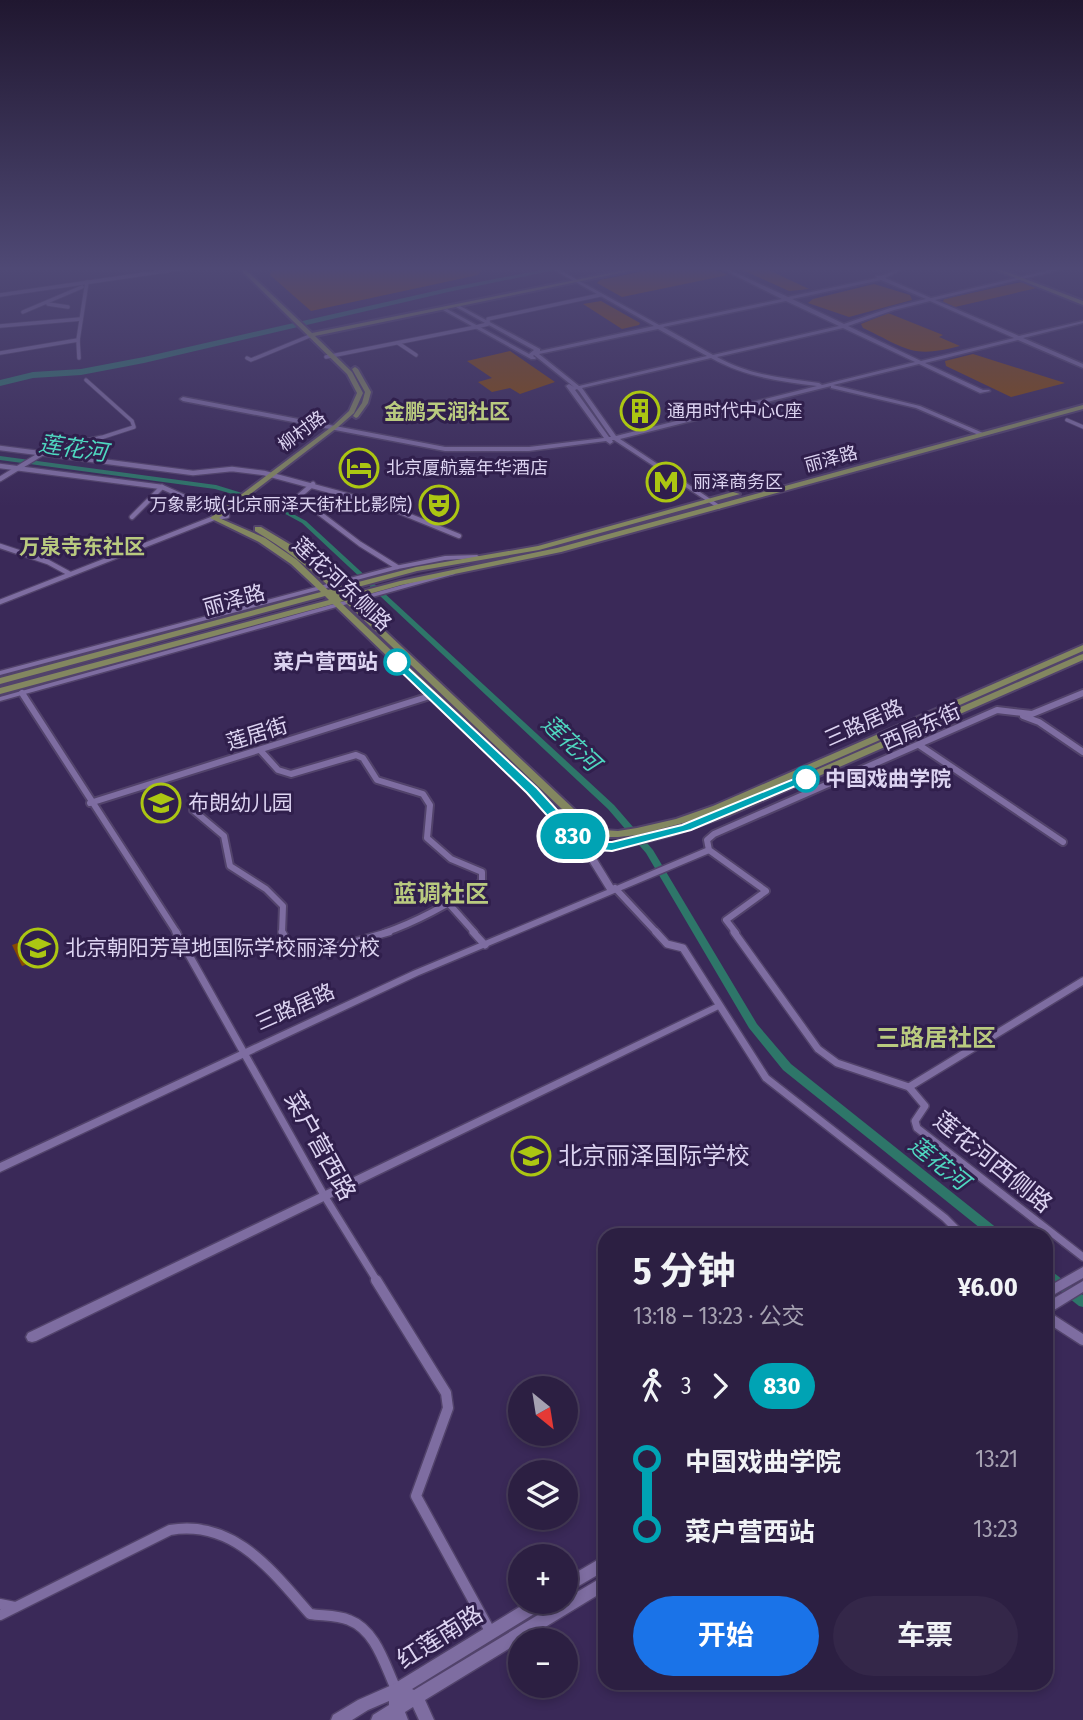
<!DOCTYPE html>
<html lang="zh">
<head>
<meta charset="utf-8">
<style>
  body { margin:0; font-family:"Fira Sans Condensed","Noto Sans SC",sans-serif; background:#342749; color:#f1f3f6; height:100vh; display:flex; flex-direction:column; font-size:26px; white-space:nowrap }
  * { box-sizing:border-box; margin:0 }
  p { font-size:23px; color:#a6a2b2 }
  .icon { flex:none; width:38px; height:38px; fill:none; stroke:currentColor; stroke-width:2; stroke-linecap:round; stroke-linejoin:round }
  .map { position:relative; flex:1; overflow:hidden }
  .drawer { position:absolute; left:598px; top:1228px; width:455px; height:462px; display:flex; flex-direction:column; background:#2c1f42; border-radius:21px; box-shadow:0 4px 10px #0003,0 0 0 2px #483d5b }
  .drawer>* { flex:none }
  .badge { padding:0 14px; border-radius:23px; font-size:24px; line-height:46px }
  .needle { width:46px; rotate:150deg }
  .buttons { position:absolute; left:508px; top:1376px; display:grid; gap:14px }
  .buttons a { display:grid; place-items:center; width:70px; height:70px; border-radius:50%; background:#2c1f42; box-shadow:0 4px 10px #0003,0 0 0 2px #483d5b; font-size:35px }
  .map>.badge { position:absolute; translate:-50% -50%; box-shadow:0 0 0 4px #fff }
  .legs { display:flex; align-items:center; gap:10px; height:77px; padding:0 35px; font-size:23px }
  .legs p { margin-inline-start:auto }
  .summary { display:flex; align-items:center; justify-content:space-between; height:119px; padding:0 35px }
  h1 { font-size:38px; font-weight:700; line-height:52px }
  .cta { display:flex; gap:14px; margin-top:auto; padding:14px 35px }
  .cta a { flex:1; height:80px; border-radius:42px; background:#1a73e8; color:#fff; font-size:28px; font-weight:700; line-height:80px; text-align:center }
  .cta a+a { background:#342749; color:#f1f3f6 }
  ul { padding:0 35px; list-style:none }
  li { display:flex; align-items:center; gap:24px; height:70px; font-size:26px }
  li i { display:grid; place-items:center; width:10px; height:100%; margin:0 9px; background:currentColor }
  li i::after { content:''; width:18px; height:18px; margin:-9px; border:5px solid; border-radius:50%; background:#2c1f42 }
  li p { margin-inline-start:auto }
  li:first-child i { background:linear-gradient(#0000 50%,currentColor 0) }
  li:last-child i { background:linear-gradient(currentColor 50%,#0000 0) }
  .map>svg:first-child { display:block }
</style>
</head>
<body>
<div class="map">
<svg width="1083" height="1720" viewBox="0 0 1083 1720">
  <rect width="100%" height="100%" fill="#3a2958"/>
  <g fill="#884900">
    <polygon points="298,267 484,267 478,275 311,311 270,275 271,271"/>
    <polygon points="663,267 709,267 728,275 622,297 597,283 600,280"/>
    <polygon points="736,267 762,267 809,289 789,291"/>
    <polygon points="1022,282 1037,288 955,307 943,302 944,299"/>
    <polygon points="874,284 910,295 912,300 849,317 808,303 813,299"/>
    <polygon points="601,301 640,323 639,325 622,329 583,304"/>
    <path d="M888 313 943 335 939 337 960 346C911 359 906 348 863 328L861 324Z"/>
    <polygon points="510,351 555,382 520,394 510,388 492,392 478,382 492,378 467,361"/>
    <polygon points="973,354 1065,383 1011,397 946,366 945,361"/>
    <polygon points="32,938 42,959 22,966 12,945"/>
  </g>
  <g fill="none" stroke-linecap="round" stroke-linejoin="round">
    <g fill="#2e7669" fill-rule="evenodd">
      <polygon points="0,456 216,485 271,502 306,521 614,805 653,850 757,1024 791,1064 1003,1233 1004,1236 990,1236 783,1070 749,1028 646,853 608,809 302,523 267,504 215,489 0,460"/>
      <polygon points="1046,1268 1050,1270 1083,1295 1083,1307 1079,1306 1046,1280"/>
    </g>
    <polygon fill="#2e7669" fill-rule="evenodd" points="557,267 570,267 448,292 144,363 81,375 33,378 0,386 0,380 33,372 81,369 144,357 448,288"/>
    <defs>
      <g id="street-far4">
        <polyline points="0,295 193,267"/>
        <polyline points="48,304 68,307"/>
        <polyline points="23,312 82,287"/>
        <polyline points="0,326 81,319"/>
        <polyline points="398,343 416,355"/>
        <polyline points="0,353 78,340"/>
        <polyline points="326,357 476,327 488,324 488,319 600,295"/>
        <polyline points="79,358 78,340 87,282"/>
        <polyline points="247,358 251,360 312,335"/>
        <polyline points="86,380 132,421 134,427 94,440"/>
        <polyline points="1067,420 1083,427"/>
      </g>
      <g id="street-far3">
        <polyline points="0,448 193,473 232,469 264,473 383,505 459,536"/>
        <polyline points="0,466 162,487 225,515"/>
        <polyline points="0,479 46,451 101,438"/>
        <polyline points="313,484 298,497 360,544 397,567"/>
        <polyline points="132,517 162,487"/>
        <polyline points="0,546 48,562 70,574"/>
        <polyline points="0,602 214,518 227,516"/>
      </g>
      <g id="street-far2">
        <polyline points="22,693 177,933"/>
        <polyline points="1023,716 1039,722 1083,752"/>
        <polyline points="919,745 1063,842"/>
        <path d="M260 750 278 770 291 774 356 755 363 758 377 780 423 794 430 805 427 838 451 859 482 872V882C451 903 419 921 384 933"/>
        <polyline points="90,803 433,695"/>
        <polyline points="193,810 224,836 230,866 266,889 283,906 282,933"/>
        <polyline points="615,888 657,933"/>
        <polyline points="450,905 475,933"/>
        <polyline points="736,933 726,920 766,891 709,850 707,840 714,834 997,710 1032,714 1083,693"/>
      </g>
      <g id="street-far1">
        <polyline points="176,932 325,1197 377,1281"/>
        <polyline points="282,932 293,950 343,945 389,932"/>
        <polyline points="473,932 485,945"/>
        <polyline points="656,932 667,944 683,948 766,1078 945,1218 963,1236"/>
        <polyline points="734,932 818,1049 837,1063 909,1087 925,1106 915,1121 917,1128 1083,1257"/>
        <polyline points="909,1087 1083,981"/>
      </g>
      <g id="street">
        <polyline points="376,1280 446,1393 448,1408 416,1496 490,1631"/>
        <polyline points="1046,1316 1083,1340"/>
        <polyline points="0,1604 15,1607"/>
        <path d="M0 1615 170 1530C234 1519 272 1571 310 1614 323 1616 337 1615 349 1620 376 1630 385 1666 396 1689"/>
      </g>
      <g id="secondary">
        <path d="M549 267H554L659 325 782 299 718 267H723L788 297 877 278 876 276C887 277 896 267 907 267L885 278 931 298 1062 267H1068V268L935 300 1019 336 1083 321V323L1023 338 1083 364V368L1018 340 925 363 983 390H989L990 391 980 393 919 364 833 385 920 406 983 433 984 434 981 436 916 408 831 388V386L620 439 721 506 722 507 719 509 614 440H612L613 442 610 444 606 441 529 451H445L183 401 180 399 183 397 445 447H529L604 438 566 386 569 384 574 387 534 355 533 356 536 358 535 359H531L443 310 447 309 529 354 534 350 456 307 460 306 540 349V351L654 326ZM881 280 926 299 890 308 844 324 792 299ZM786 301 839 326 713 355 663 327ZM930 301 1014 338 921 361 848 326 894 310ZM843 328 915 362 822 385 819 383C783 378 748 375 717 357ZM658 329 707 356 579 386 539 354ZM711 358C745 377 779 381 817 386L616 436 582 388ZM577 389 579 391 611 437H609L575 390Z"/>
        <polygon points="477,555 480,557 479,558 445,560 398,569 0,675 0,671 395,566 445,556"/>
        <polygon points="453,571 455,572 455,574 0,701 0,697"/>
        <polygon points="593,829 597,832 587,843 614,887 706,848 709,847 713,850 712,852 419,975 0,1172 0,1163 413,971 607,890 578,843 590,830"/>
        <polygon points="718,1003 721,1004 723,1006 721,1008 36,1341 32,1342 28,1341 26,1337 28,1333"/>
        <polygon points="1083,1267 1083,1278 1046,1299 1046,1288"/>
        <polygon points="1083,1281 1083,1292 1046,1315 1046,1303"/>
        <polygon points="606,1555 606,1570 565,1594 565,1579"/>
        <polygon points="606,1575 606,1590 524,1640 520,1640 520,1642 425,1700 434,1720 419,1720 413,1707 405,1712 408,1720 371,1720 373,1715 389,1705 389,1701 368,1710 352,1720 331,1720 333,1715 358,1700 392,1685 529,1601 549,1601 547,1606 412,1689 414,1690 561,1601 565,1601 565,1599"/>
      </g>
      <g id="primary">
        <path d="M238 267H243L312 333 640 267H649L315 336 352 372 363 393 354 413 338 427 219 518 265 538 297 560 328 590 332 589C307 566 284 548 255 531V527H261L291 545 339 587 416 567 538 546 733 492 740 494 539 550 417 571 343 591 347 595 400 581 557 548 1083 405V409L561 552 401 585 351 599 593 827 603 830 618 831 637 828 676 819 713 806 1083 645V651L720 810 683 823 637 835 618 837H601L585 831 344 601 340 602C404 663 470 723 533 785 551 803 570 835 594 843 617 850 697 820 722 811L1080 655 1083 654V660L730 815 669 836 612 850H594L570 839 528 792 333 604 0 694V688L329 600 325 596 0 684V678L321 592 291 564 259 542 210 518 334 425 349 411 357 393 347 374Z"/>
        <polygon points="988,267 994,267 1083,301 1083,305"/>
        <polygon points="355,367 358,369 371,392 368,403 358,417 356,418 353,416 362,403 365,392 352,369"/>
      </g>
    </defs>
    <use href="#street-far4" stroke="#52436b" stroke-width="5"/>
    <use href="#street-far3" stroke="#52436b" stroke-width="7"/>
    <use href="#street-far2" stroke="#52436b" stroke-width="10"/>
    <use href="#street-far1" stroke="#52436b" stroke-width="10"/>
    <use href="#street" stroke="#52436b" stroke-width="13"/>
    <use href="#secondary" stroke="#52436b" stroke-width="3"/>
    <use href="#primary" stroke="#52436b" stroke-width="4"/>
    <use href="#street-far4" stroke="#7e6da1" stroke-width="3.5"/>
    <use href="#street-far3" stroke="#7e6da1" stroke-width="4.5"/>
    <use href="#street-far2" stroke="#7e6da1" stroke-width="6"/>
    <use href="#street-far1" stroke="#7e6da1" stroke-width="7"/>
    <use href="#street" stroke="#7e6da1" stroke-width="10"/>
    <use href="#secondary" fill="#7e6da1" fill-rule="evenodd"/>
    <use href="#primary" fill="#838760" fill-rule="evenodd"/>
  </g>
  <linearGradient id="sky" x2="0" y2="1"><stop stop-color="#201730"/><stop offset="0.53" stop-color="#4f4975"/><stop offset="1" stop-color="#4f4975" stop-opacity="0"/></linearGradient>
  <rect width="1083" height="507" fill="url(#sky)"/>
  <polygon fill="#00a3b4" stroke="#fff" stroke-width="2" points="397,658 537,788 579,834 593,842 612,842 682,825 801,776 812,779 691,830 612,851 585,849 569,840 527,793 393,664 391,662"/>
  <defs>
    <symbol id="building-ring" viewBox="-11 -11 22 22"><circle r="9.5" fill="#301f4c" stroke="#acc612" stroke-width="1.5"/><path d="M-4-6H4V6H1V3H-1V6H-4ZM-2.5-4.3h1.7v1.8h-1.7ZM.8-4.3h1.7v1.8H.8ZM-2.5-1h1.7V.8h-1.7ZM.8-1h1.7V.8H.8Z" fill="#acc612"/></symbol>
    <symbol id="hotel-ring" viewBox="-11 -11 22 22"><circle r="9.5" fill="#301f4c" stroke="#acc612" stroke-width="1.5"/><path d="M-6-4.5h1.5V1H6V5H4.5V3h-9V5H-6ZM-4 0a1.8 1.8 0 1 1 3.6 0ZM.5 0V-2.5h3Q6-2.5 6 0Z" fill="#acc612"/></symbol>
    <symbol id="metro-ring" viewBox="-11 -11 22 22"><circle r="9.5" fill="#301f4c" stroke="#acc612" stroke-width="1.5"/><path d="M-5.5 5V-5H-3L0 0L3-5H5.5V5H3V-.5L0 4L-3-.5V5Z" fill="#acc612"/></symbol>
    <symbol id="theatre-ring" viewBox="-11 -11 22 22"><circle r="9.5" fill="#301f4c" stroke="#acc612" stroke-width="1.5"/><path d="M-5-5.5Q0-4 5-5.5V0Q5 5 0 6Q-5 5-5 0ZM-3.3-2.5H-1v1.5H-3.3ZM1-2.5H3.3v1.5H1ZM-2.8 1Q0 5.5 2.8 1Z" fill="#acc612"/></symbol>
    <symbol id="school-ring" viewBox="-11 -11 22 22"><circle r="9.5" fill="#301f4c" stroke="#acc612" stroke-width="1.5"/><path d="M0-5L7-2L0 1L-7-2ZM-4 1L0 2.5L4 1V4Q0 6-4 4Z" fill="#acc612"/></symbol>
  </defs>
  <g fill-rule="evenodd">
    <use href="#building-ring" x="618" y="389" width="44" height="44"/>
    <use href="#hotel-ring" x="337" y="446" width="44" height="44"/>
    <use href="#metro-ring" x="644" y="460" width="44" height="44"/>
    <use href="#theatre-ring" x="417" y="483" width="44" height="44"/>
    <use href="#school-ring" x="139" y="781" width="44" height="44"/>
    <use href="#school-ring" x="16" y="926" width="44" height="44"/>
    <use href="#school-ring" x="509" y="1134" width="44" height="44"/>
  </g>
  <g fill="#fff" stroke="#00a3b4" stroke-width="3.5">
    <circle cx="397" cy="662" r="12"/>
    <circle cx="806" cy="779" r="12"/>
  </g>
  <g text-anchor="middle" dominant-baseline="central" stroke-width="6" stroke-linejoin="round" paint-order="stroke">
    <g font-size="18" fill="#dcd3f1" stroke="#301f4c" text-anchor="start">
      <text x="667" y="411">通用时代中心C座</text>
      <text x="386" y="468">北京厦航嘉年华酒店</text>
      <text x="693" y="482">丽泽商务区</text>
      <text x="412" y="505" text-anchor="end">万象影城(北京丽泽天街杜比影院)</text>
    </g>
    <g font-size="18" fill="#dcd3f1" stroke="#301f4c">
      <text transform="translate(302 431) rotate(-37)">柳村路</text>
      <text transform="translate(831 459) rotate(-15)">丽泽路</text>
    </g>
    <g font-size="21" font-weight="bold" fill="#b9ca7f" stroke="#301f4c">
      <text x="447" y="412">金鹏天润社区</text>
      <text x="82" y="547">万泉寺东社区</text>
    </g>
    <g font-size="21" fill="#dcd3f1" stroke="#301f4c">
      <text transform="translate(342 584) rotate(43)">莲花河东侧路</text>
      <text transform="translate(234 600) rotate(-15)">丽泽路</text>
      <text transform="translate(864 723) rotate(-24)">三路居路</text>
      <text transform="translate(921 727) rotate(-24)">西局东街</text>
      <text transform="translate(257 734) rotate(-17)">莲居街</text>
      <text transform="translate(295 1007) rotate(-24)">三路居路</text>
    </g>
    <g font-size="21" font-weight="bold" fill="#dcd3f1" stroke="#301f4c" text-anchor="end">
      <text x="378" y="662">菜户营西站</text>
      <text x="825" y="779" text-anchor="start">中国戏曲学院</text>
    </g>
    <g font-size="21" fill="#dcd3f1" stroke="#301f4c" text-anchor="start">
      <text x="188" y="803">布朗幼儿园</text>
      <text x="65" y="948">北京朝阳芳草地国际学校丽泽分校</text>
    </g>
    <g font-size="23" font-style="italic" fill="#4fd8c0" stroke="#301f4c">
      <text transform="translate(73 448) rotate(8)">莲花河</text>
      <text transform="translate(571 743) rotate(43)">莲花河</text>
      <text transform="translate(939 1163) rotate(39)">莲花河</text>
    </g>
    <g font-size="24" font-weight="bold" fill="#b9ca7f" stroke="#301f4c">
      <text x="441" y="894">蓝调社区</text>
      <text x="936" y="1038">三路居社区</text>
    </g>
    <g font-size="24" fill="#dcd3f1" stroke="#301f4c">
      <text transform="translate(320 1146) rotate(61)">菜户营西路</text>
      <text transform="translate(993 1162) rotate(39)">莲花河西侧路</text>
      <text transform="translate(440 1637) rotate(-32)">红莲南路</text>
    </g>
    <g font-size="24" fill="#dcd3f1" stroke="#301f4c" text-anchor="start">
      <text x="558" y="1156">北京丽泽国际学校</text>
    </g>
  </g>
</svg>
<div class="buttons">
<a><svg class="needle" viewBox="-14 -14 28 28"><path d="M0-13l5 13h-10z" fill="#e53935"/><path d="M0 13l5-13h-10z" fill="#a6a2b2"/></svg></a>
<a><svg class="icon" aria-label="layers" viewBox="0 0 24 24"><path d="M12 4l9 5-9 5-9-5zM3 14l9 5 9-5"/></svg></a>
<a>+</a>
<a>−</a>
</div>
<b class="badge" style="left:573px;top:836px;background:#00a3b4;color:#fff">830</b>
<section class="drawer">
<div class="summary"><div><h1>5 分钟</h1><p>13:18 – 13:23 · 公交</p></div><b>¥6.00</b></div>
<div class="legs"><svg class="icon" aria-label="walk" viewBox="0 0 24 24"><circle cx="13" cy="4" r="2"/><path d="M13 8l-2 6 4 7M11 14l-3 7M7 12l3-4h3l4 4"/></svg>3<svg class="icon" aria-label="forward" viewBox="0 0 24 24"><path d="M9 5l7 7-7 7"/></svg><b class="badge" style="background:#00a3b4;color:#fff">830</b></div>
<ul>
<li><i style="color:#00a3b4"></i><b>中国戏曲学院</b><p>13:21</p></li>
<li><i style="color:#00a3b4"></i><b>菜户营西站</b><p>13:23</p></li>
</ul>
<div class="cta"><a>开始</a><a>车票</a></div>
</section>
</div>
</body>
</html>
